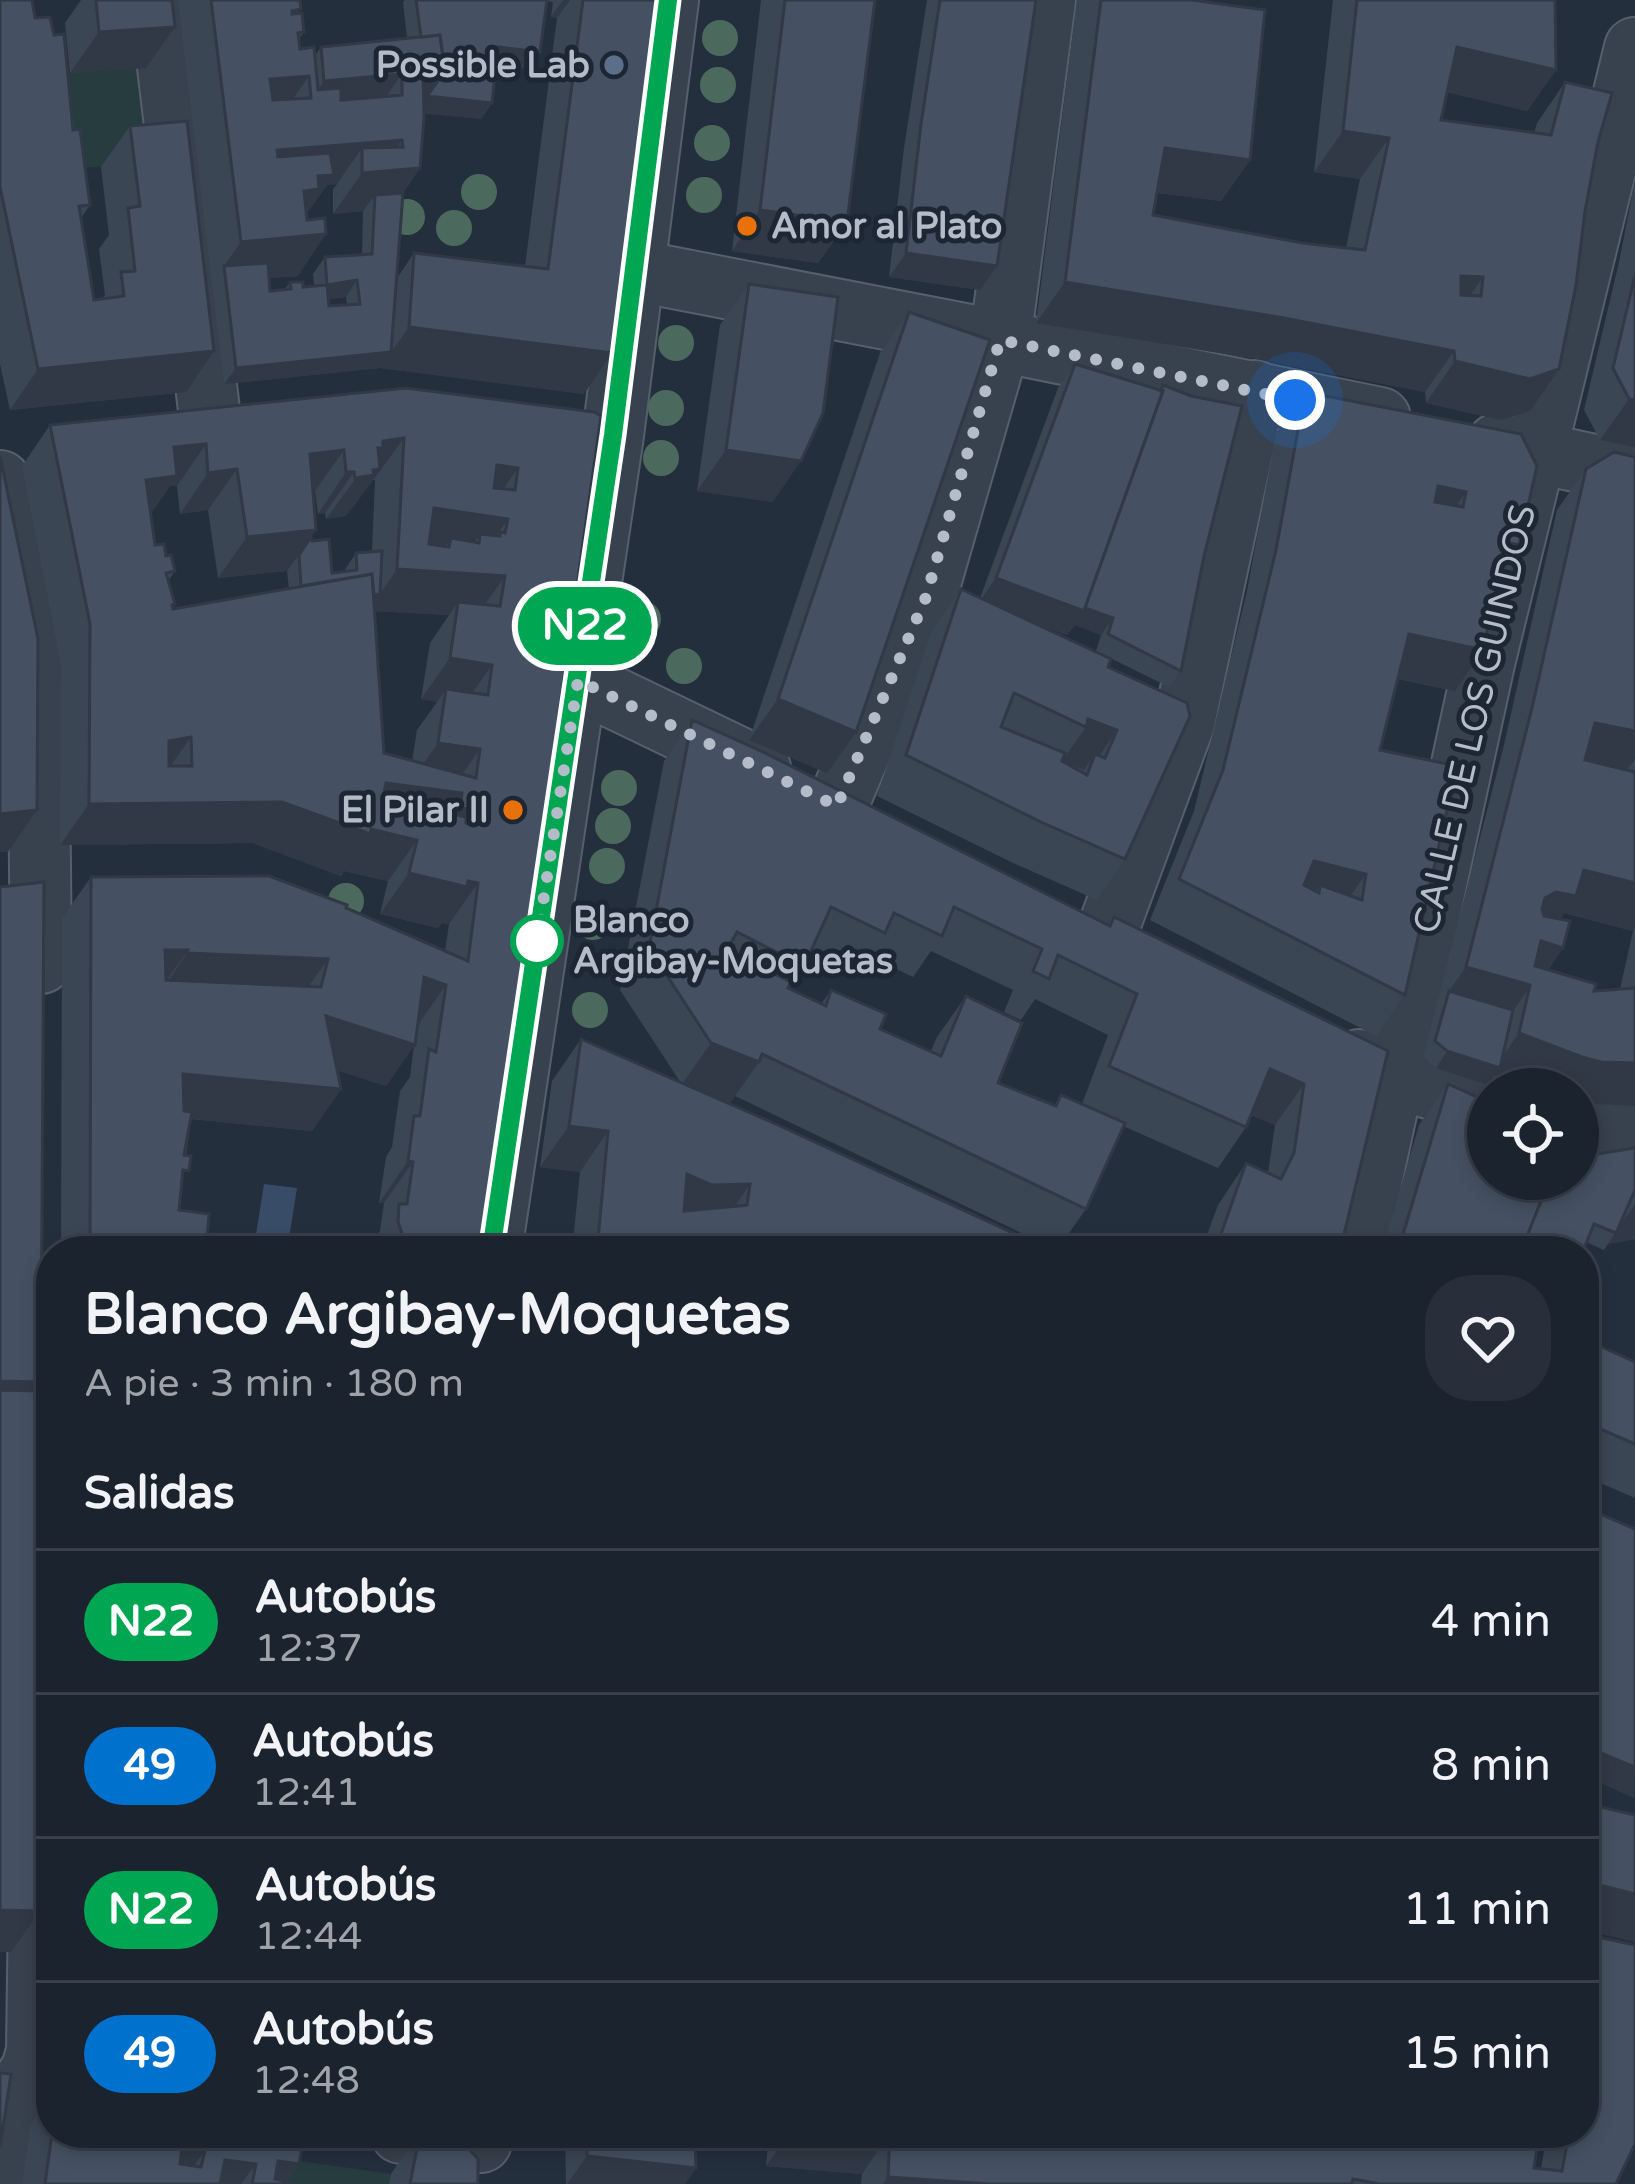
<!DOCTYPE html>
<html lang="es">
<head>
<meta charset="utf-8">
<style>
  body { margin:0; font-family:"Varela Round",sans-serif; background:#282f3a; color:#f1f3f6; height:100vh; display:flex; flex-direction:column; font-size:45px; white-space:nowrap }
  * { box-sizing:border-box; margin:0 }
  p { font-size:39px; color:#a0a4aa }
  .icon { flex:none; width:66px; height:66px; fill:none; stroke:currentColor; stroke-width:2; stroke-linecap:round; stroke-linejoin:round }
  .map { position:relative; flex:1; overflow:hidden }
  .drawer { position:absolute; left:36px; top:1236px; width:1563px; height:912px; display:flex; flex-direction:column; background:#1b232e; border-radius:48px; box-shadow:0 6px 18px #0003,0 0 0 3px #39404a }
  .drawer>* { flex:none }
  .badge { padding:0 24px; border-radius:39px; font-size:42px; line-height:78px }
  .buttons { position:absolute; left:1467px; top:1068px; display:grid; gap:24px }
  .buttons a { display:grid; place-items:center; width:132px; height:132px; border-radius:50%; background:#1b232e; box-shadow:0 6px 18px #0003,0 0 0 3px #39404a; font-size:60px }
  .you { position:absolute; width:60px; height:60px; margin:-30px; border:9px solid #fff; border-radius:50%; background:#1a73e8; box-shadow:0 0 0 18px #1a73e833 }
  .map>.badge { position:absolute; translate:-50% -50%; box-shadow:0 0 0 6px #fff }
  h2 { padding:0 48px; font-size:45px; line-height:108px }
  .round { display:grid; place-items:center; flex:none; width:126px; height:126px; border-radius:48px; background:#282f3a }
  .overview { display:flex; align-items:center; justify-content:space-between; height:204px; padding:0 48px }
  h1 { font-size:57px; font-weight:700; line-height:90px }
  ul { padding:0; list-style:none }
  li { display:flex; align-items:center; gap:36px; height:144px; padding:0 48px; border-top:3px solid #39404a }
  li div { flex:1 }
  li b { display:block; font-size:45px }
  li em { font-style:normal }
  li .badge { min-width:132px; font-weight:700; text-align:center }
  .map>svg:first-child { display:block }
</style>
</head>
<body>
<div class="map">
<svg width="1635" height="2184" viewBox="0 0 1635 2184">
  <rect width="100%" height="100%" fill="#242f3e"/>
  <g fill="#263c3f">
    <polygon points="146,68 158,162 44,171 35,75"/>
    <polygon points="279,2158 391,2174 389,2184 274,2184"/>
  </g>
  <polygon fill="#394c67" points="264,1184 297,1188 287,1251 254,1247"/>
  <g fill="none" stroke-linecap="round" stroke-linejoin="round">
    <defs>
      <g id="minor">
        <polyline points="160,0 211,427"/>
        <polyline points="633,270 1000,341 1380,418"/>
        <polyline points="1497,444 1635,474"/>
        <polyline points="0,481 38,680 41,963"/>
        <polyline points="577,680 760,768"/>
        <polyline points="837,806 926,597 1000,341 1045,0"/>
        <polyline points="1104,940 1184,723 1255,391"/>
        <polyline points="1359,1060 1395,1077 1488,1107"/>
        <polyline points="1578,1131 1635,1130"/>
        <polyline points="491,1251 613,435 668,0"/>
        <polyline points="1356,1251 1484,663 1635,48"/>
        <polyline points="40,1731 41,1305"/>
        <polyline points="401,2133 481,2142"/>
        <polyline points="4,2184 19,2089 32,2069 37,2051 40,1833"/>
      </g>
    </defs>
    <use href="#minor" stroke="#565f6c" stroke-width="64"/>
    <use href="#minor" stroke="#38414e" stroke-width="60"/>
  </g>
  <g fill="#4b6a5d">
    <circle cx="720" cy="38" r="18"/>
    <circle cx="718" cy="85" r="18"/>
    <circle cx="712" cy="143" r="18"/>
    <circle cx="479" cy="192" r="18"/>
    <circle cx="704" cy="195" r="18"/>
    <circle cx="407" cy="217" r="18"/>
    <circle cx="454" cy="228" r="18"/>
    <circle cx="676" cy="343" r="18"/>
    <circle cx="666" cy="408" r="18"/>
    <circle cx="661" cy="458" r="18"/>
    <circle cx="643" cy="619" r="18"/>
    <circle cx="684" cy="666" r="18"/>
    <circle cx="619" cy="788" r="18"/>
    <circle cx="613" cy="826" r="18"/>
    <circle cx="607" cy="866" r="18"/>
    <circle cx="346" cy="901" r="18"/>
    <circle cx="593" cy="922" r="18"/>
    <circle cx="590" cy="1010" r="18"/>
  </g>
  <g fill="#3b4654" fill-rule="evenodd">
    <polygon points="0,0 33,1 35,18 73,130 90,205 81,218 94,300 102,299 105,295 99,249 109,235 101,167 130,126 186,392 10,410 0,364"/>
    <polygon points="81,0 172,0 146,68 70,73 65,23"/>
    <path d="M178 0H300L298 14 304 32 299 39 300 49 315 56 321 47 407 38 403 2 405 0H658L584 394 380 368 224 384ZM546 1 553 2 551 17 557 18 525 266 414 253 397 278 403 193 420 168 424 113 481 119 492 103 496 65 528 68ZM337 184 333 189V214L363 211 362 255 325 257 313 274 314 286 303 287 290 282 285 289 270 291 269 278 298 276 306 214 327 185ZM346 297 347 305 329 306 328 299Z"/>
    <polygon points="761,0 875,0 847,222 818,263 732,251"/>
    <polygon points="927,0 1036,0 980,290 889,277 904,148"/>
    <polygon points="1077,0 1192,0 1250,160 1221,201 1158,193 1153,215 1302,243 1346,248 1360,179 1314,172 1333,0 1555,0 1556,70 1527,111 1447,92 1441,120 1534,133 1537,123 1565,82 1598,142 1530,411 1501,420 1426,403 1425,392 1256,359 1036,323"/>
    <polygon points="1635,181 1635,447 1600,440 1584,410 1619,262"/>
    <polygon points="749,284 773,502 697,491 720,325"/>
    <polygon points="909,312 856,732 827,773 749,740 880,353"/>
    <polygon points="1075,364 1159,390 1163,385 1204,556 1181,671 1169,687 1096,651 1101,635 1075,625 1067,635 1032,622 1108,667 1187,703 1125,859 1097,900 1013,863 877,796 932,630 961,589 980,598 1058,388"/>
    <polygon points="1305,392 1521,434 1500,572 1455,691 1398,679 1380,750 1405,995 1376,1036 1150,920 1194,811 1247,591 1276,433"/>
    <path d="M594 412 483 1251H370L371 1245 380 1231 384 1203H379L386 1157 392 1147 400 1091 410 1077 414 1045 386 1086 337 1070 341 1089 312 1131 191 1119 179 1210 199 1251H61L62 918 91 877 346 908 445 951 449 924 442 923 438 928 380 914 388 881 344 871 341 876 253 843 60 845 61 665 22 466 50 425ZM372 480H375L372 552 356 553 344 571 332 573 312 541 313 491H315L318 514 325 513 326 519 345 516ZM170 486H177L180 514 208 510 218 578 287 571 289 589 173 609 168 581 175 571 166 556 155 545 151 513ZM375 611 449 615 430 643 421 699 437 702 417 730 412 761 384 753Z"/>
    <path d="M1635 457V1106L1578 1103V1089L1494 1076 1488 1085 1436 1068 1423 1057 1503 749 1557 510 1586 469ZM1564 913 1633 931 1620 989 1594 991 1548 970 1563 948 1560 919Z"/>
    <path d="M692 720 1109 925 1114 917 1388 1051 1340 1251H1201L1218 1205 1246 1163 1268 1173 1275 1125 1251 1115 1246 1127 1218 1168 1123 1126 1086 1209 1057 1250 735 1096 730 1103 701 1091 1047 1251H572L580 1172 540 1167 552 1081 581 1039 681 1083 620 990 664 761ZM931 951 1013 990 1004 1012 1021 1020 1035 999 1108 1035 1082 1104 1061 1095 1054 1106 998 1083 966 996 937 1037 931 1051 880 1029 831 990 821 1004 788 989 804 966 811 952 856 974 869 956 913 977Z"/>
    <polygon points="1448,1084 1488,1179 1635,1148 1635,1239 1608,1244 1604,1250 1586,1242 1583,1251 1382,1251 1419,1125"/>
    <polygon points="1584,1339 1634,1361 1635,1359 1635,1498 1584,1476"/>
    <polygon points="51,2094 51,2133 305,2133 299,2164 287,2181 295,2184 22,2184 31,2124"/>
    <polygon points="419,2133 478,2184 389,2184 391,2174"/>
    <polygon points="565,2133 695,2133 696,2168 685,2184 566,2184"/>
    <polygon points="769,2133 1449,2133 1534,2168 1541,2169 1547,2133 1584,2133 1616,2184 861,2184 862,2174 766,2166"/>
  </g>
  <g fill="#303945">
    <polygon points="563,0 570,0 557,18 551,17"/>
    <polygon points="175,27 146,68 70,73 99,32"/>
    <polygon points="498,47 540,52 528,68 486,64"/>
    <polygon points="1457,47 1556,70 1527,111 1429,88"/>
    <polygon points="423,70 445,71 492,103 481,119 394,111"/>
    <polygon points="402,74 373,115 295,123 324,81"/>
    <polygon points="309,76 280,117 241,120 270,79"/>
    <polygon points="1343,131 1389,138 1360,179 1314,172"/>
    <polygon points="402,140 380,171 420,168 392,209 375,195 363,211 333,214 362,173 362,148 337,184 327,185 305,216 248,191 277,150"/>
    <polygon points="1165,148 1250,160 1221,201 1137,190"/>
    <polygon points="760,210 847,222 818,263 732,251"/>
    <polygon points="326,234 298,276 225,282 224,266 241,242"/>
    <polygon points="906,253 997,266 980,290 889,277"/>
    <polygon points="1461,276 1483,277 1454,318"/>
    <polygon points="357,280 346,297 316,301 327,285"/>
    <polygon points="1065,282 1284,318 1454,351 1425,392 1256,359 1036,323"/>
    <polygon points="409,327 612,353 584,394 380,368 224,384 236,368 391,352"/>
    <polygon points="214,351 186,392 10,410 38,369"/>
    <polygon points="1455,361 1559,369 1530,411 1501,420 1426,403"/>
    <polygon points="1629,399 1635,400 1635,447 1600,440"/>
    <polygon points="404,438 351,510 345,516 326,519 383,441"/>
    <polygon points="206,444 177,486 170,486 148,517 146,480 174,447"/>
    <polygon points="344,450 315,491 281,495 310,454"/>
    <polygon points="726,450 801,461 773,502 697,491"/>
    <polygon points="497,465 518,468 489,509"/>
    <polygon points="237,469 208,510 180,514 208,473"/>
    <polygon points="346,472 354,472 325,513 318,514"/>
    <polygon points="1438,486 1466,492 1437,533 1410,527"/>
    <polygon points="434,508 508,519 479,560 480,534 463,558 449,547 451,538 440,554 405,549"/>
    <polygon points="316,530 287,571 218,578 247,537"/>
    <polygon points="1506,542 1519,545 1490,586"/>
    <polygon points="397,569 505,576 476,617 458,602 449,615 369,611 292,624 380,594"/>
    <polygon points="996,578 1084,607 1113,618 1101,635 1075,625 1067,635 979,602"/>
    <polygon points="1409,634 1483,650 1455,691 1381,675"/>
    <polygon points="450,658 492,665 463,706 446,689 437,702 421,699"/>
    <polygon points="778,699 856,732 827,773 749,740"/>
    <polygon points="1088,719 1117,730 1089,771 1095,754 1084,770 1062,761 1086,727"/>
    <polygon points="1595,723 1635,731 1635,759 1623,775 1566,765"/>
    <polygon points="191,737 162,778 169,741"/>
    <polygon points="438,743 480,749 451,790 409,784"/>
    <polygon points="386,783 462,793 433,834 357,824"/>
    <polygon points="282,802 371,829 417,840 388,881 344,871 341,876 253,843 60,845 89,804"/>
    <polygon points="460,808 471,809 442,850 431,849"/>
    <polygon points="37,810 8,852 0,852 0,814"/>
    <polygon points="1314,861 1366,874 1337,915 1319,893 1320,885 1305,907 1285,902"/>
    <polygon points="1584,870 1635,883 1635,927 1633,931 1564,913 1547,937 1527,933 1545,898"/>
    <polygon points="409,873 468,881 478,883 449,924 442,923 438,928 380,914"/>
    <polygon points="1541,941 1563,948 1535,989 1529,988 1502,1027 1449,991 1466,967"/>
    <polygon points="165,950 188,950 159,991"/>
    <polygon points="187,953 328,959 299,1000 159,995"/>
    <polygon points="424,977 446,985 417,1026"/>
    <polygon points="326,1016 415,1045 386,1086 297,1058"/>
    <polygon points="1519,1033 1635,1063 1635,1106 1578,1103 1578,1089 1529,1089 1494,1076 1488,1085 1436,1068 1447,1051 1495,1067"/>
    <polygon points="711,1043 759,1062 730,1103 682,1084"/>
    <polygon points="1270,1069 1304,1084 1275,1125 1241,1110"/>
    <polygon points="183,1074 341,1089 312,1131 154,1115"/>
    <polygon points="569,1126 608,1131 580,1172 540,1167"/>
    <polygon points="408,1161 413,1162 384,1203 379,1203"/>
    <polygon points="687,1174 750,1184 722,1225 658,1215"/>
    <polygon points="1635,1204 1635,1239 1608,1244 1615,1233"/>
    <polygon points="192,1236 207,1239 199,1251 182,1251"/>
    <polygon points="0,1381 41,1382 13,1423 0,1423"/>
    <polygon points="1584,1746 1635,1767 1634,1798 1584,1776"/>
    <polygon points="1584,1881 1635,1894 1635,1942 1584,1930"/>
    <polygon points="0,1910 40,1911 11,1952 0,1952"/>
    <polygon points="789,2133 890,2133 862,2174 766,2166"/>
    <polygon points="182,2148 205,2150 181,2184 157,2184"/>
    <polygon points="587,2156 696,2168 685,2184 567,2184"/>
    <polygon points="225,2160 256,2164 241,2184 207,2184"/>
    <polygon points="278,2161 299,2164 285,2184 262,2184"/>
    <polygon points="888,2177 990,2184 883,2184"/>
  </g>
  <g fill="#455162" stroke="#303945" stroke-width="3" fill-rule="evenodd">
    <polygon points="0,0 32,0 35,18 50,17 54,35 64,34 73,130 80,129 90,205 79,206 94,300 124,296 121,272 135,271 128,208 140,206 130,126 187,121 214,351 38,369 0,187"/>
    <polygon points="96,0 172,0 175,27 99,32"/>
    <path d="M211 0H300L301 9 292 11V14L302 13 304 32 298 33 300 49 314 47 318 90 341 88V100L402 95V74L324 81 321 47 440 35 445 71 423 70 424 118 420 168 362 173V148L403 147 402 140 277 150 278 157 330 153 334 175 318 176 319 189 304 191 307 220 325 218 326 234 241 242ZM309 76 311 98 273 100 270 79Z"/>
    <polygon points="416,0 547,0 540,52 498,47 492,103 427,96 445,71 440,35 421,37"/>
    <polygon points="583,0 658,0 612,353 409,327 414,253 548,269"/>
    <polygon points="785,0 875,0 847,222 760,210"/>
    <polygon points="940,0 1036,0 997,266 906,253 921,124"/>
    <path d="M1101 0H1192L1265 10 1250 160 1165 148 1153 215 1302 243 1365 250 1389 138 1343 131 1357 0H1555L1556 70 1457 47 1441 120 1551 135 1565 82 1612 93 1598 142 1585 211 1576 285 1559 369 1530 379 1455 361 1454 351 1284 318 1065 282ZM1461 276 1483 277 1481 296 1461 295Z"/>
    <path d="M403 193 391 352 236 368 224 266 268 263 270 291 291 289 290 282H303V287L327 285 325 257 372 254 375 195ZM357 280 360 304 329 306 327 285Z"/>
    <polygon points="1635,275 1635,400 1629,399 1613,368"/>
    <polygon points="749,284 838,297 823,413 801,461 726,450"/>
    <polygon points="909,312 990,340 856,732 778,699"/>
    <polygon points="1075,364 1163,391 1084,611 996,578"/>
    <polygon points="1163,385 1191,396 1242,406 1204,556 1181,671 1108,634 1113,618 1085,608 1163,391 1161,391"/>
    <path d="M406 388 594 412 601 416 483 1251H408L398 1222 399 1204H407L413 1162 408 1161 414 1116H420L429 1049 436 1052 446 985 424 977 415 1045 326 1016 341 1089 183 1074 184 1111 192 1112 184 1155 191 1156 189 1171 183 1170 179 1210 209 1214 207 1239 192 1236 191 1251H90L91 877 269 876 347 905 346 908 468 961 478 883 468 881 467 887 409 873 417 840 371 829 370 834 282 802 89 804 90 624 50 425ZM404 438 397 569 505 576 500 606 458 602 450 658 492 665 488 695 446 689 438 743 480 749 476 778 384 753 372 574 173 609 172 605 175 604 166 573 175 571 171 555 166 556 164 544 155 545 146 480 177 476 174 447 206 444 208 473 237 469 247 537 316 530 310 454 344 450 346 472H354L355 478 374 475 373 470 380 469 378 448H383V441ZM497 465 518 468 515 490 494 488ZM434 508 508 519 505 533 500 532V536L480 534 479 543 451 538 449 547 429 544ZM191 737 192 766H169V741ZM386 783 462 793 460 808 471 809 468 824 466 823V817L383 798ZM165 950H188L187 953 328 959 321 987 166 980Z"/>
    <path d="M1305 392 1521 434 1537 466 1519 545 1506 542 1483 650 1409 634 1380 750 1457 766 1405 995 1179 879 1223 770 1276 550ZM1438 486 1466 492 1463 507 1435 502ZM1314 861 1366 874 1362 900 1320 885 1319 893 1304 885Z"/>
    <polygon points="1614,452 1635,457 1635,731 1595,723 1585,760 1635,772 1635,883 1584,870 1576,896 1556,892 1545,898 1542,909 1544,916 1570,921 1563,948 1541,941 1535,966 1596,984 1594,991 1635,988 1635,1063 1601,1062 1582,1057 1519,1033 1530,985 1466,967 1532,708 1586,469"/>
    <polygon points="0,456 38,639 37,810 0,814"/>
    <polygon points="311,537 312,541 329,539 332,573 357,570 356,553 382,551 380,594 374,595 372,574 301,586 299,555"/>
    <path d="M961 589 1111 659 1108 667 1187 703 1190 716 1125 859 1041 822 906 755ZM1014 693 1086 727 1088 719 1117 730 1105 758 1095 754 1087 775 1062 761 1065 753 1001 727Z"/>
    <polygon points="692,720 763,752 1110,926 1114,917 1388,1051 1340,1251 1215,1251 1246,1163 1281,1179 1294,1153 1304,1084 1270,1069 1246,1127 1109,1066 1137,994 1058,955 1049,979 1033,971 1042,949 954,907 942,936 894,913 885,933 831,907 804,966 737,932 727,950 791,982 788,988 826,1006 831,990 886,1014 880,1029 941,1056 966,996 1022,1023 998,1083 1056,1106 1061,1095 1125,1123 1086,1209 762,1054 759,1062 711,1043 649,948"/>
    <polygon points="44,882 41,1382 0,1381 0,887"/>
    <polygon points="1449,991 1513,1010 1500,1068 1447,1051 1435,1041"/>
    <path d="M581 1039 769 1121 1048 1249 1047 1251H597L608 1131 569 1126ZM687 1174 712 1185 750 1184 747 1205 684 1211Z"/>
    <polygon points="1448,1084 1488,1102 1488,1179 1550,1179 1522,1251 1398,1251"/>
    <polygon points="1635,1148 1635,1190 1616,1233 1594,1224 1583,1251 1558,1251 1527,1236 1550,1179 1578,1179 1578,1157"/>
    <polygon points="1584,1339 1635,1362 1635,1444 1584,1422"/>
    <polygon points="0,1390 40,1391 40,1911 0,1910"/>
    <polygon points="1584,1507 1635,1529 1635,1767 1584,1746"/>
    <polygon points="1584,1803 1635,1815 1635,1894 1584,1881"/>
    <polygon points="1584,1934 1635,1945 1635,2144 1616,2184 1380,2184 1353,2179 1352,2184 990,2184 888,2177 890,2133 1449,2133 1538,2142 1534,2168 1562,2171 1569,2133 1584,2133"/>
    <polygon points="0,2073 11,2074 0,2147"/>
    <path d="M52 2133H305L299 2164 278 2161 275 2179 295 2184H252L256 2164 225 2160 220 2184H45ZM182 2148 205 2150 201 2167 180 2164Z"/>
    <polygon points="420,2133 459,2138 478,2159 478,2184 410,2184"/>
    <polygon points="587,2133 695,2133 696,2168 587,2156"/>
  </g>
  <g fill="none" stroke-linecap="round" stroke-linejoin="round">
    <defs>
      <polyline id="line" points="491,1251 613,435 668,0"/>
    </defs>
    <use href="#line" stroke="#fff" stroke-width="27"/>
    <use href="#line" stroke="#00a651" stroke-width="18"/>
    <polyline stroke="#b4bcc9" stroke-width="12" stroke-dasharray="0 21.6" points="537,941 578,680 837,806 926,597 1000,340 1295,400"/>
  </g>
  <circle fill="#5c6f8a" stroke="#1d2633" stroke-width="4.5" cx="614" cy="65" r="12"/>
  <g fill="#e8710a" stroke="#1d2633" stroke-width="4.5">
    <circle cx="747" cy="226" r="12"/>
    <circle cx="513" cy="810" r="12"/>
  </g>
  <circle fill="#fff" stroke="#00a651" stroke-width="6" cx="537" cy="941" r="24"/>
  <g text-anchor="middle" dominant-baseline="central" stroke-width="10" stroke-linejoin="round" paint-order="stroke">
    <g font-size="36" font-weight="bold" fill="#b4bcc9" stroke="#1d2633" text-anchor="end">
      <text x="590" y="65">Possible Lab</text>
      <text x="771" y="226" text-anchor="start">Amor al Plato</text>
      <text x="489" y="810">El PiIar II</text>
    </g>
    <g font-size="36" fill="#b4bcc9" stroke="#1d2633">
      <text transform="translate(1475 719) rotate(-77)">CALLE DE LOS GUINDOS</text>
    </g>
    <g font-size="36" font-weight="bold" fill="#b4bcc9" stroke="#1d2633" text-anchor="start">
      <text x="573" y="920">Blanco<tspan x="573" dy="41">Argibay-Moquetas</tspan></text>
    </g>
  </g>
</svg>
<div class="buttons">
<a><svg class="icon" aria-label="locate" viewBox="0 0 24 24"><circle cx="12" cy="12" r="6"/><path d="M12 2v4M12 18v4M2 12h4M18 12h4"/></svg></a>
</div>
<div class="you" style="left:1295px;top:400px"></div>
<b class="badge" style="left:585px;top:626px;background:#00a651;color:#fff">N22</b>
<section class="drawer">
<div class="overview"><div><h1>Blanco Argibay-Moquetas</h1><p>A pie · 3 min · 180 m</p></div><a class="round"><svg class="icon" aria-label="heart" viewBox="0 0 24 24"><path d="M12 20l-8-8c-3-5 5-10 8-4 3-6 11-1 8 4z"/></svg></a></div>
<h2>Salidas</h2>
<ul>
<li><span class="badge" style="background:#00a651;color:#fff">N22</span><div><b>Autobús</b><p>12:37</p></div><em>4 min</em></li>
<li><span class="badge" style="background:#0072ce;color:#fff">49</span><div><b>Autobús</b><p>12:41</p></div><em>8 min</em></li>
<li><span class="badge" style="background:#00a651;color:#fff">N22</span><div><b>Autobús</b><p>12:44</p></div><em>11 min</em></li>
<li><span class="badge" style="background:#0072ce;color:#fff">49</span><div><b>Autobús</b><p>12:48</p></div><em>15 min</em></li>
</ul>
</section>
</div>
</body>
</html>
